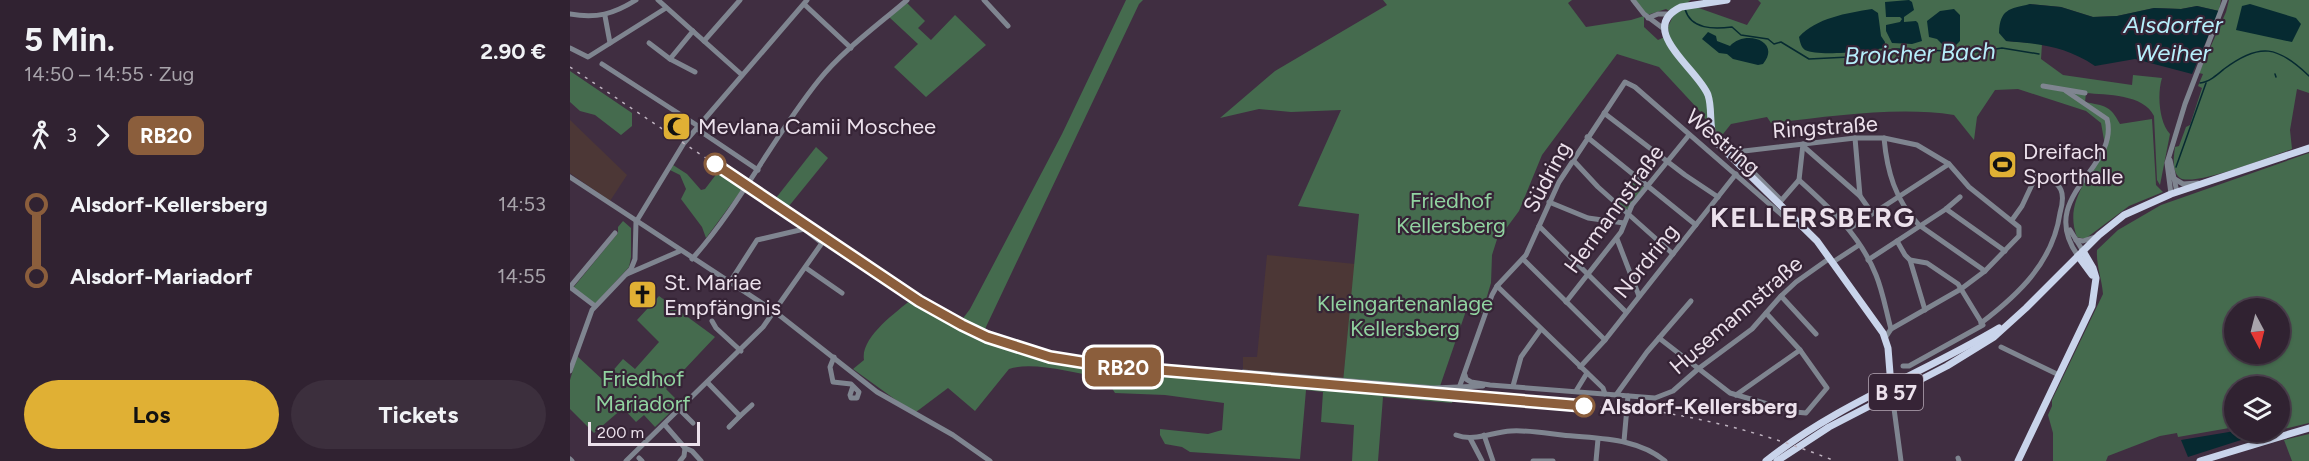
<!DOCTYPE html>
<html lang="de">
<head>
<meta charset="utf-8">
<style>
  body { margin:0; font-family:Figtree,sans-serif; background:#3c2f3d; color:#f1f3f6; height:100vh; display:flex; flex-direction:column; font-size:22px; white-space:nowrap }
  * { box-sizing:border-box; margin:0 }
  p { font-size:20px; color:#a8a4ab }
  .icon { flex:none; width:33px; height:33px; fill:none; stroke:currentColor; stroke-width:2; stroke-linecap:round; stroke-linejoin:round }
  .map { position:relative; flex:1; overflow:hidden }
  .sheet { display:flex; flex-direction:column; background:#302231; width:570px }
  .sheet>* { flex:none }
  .badge { padding:0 12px; border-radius:9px; font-size:21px; line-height:39px }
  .needle { width:39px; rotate:173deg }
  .controls { position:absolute; left:1654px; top:298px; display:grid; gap:12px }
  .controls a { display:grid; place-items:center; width:66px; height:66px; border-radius:50%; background:#302231; box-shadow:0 2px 4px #0004,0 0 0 2px #4b3f4d; font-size:30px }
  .scale { position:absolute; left:18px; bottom:15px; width:112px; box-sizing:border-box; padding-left:6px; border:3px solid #ece1ec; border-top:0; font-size:16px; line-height:21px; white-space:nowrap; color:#ece1ec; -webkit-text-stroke:4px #362436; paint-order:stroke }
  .map>.badge { position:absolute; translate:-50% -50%; box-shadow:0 0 0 3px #fff }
  .legs { display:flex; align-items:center; gap:9px; height:66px; padding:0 24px; font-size:20px }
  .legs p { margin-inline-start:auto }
  .headline { display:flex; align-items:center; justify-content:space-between; height:102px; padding:0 24px }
  h1 { font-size:33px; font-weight:700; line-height:45px }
  .button { display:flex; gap:12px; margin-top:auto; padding:12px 24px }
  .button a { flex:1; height:69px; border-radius:36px; background:#e0b034; color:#111; font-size:24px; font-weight:700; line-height:69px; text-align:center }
  .button a+a { background:#3c2f3d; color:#f1f3f6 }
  ul { padding:0 24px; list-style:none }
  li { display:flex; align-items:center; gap:21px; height:72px; font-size:22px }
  li i { display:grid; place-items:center; width:9px; height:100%; margin:0 8px; background:currentColor }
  li i::after { content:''; width:15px; height:15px; margin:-8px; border:4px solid; border-radius:50%; background:#302231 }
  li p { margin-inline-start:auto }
  li:first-child i { background:linear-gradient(#0000 50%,currentColor 0) }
  li:last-child i { background:linear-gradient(currentColor 50%,#0000 0) }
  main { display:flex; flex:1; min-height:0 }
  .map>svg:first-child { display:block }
</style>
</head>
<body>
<main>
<section class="sheet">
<div class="headline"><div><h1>5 Min.</h1><p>14:50 – 14:55 · Zug</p></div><b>2.90 €</b></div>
<div class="legs"><svg class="icon" aria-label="walk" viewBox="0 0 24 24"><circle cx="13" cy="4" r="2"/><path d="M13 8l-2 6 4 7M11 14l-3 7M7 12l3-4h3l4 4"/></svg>3<svg class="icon" aria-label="forward" viewBox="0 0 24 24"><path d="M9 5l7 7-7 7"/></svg><b class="badge" style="background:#8b5e3c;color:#fff">RB20</b></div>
<ul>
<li><i style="color:#8b5e3c"></i><b>Alsdorf-Kellersberg</b><p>14:53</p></li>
<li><i style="color:#8b5e3c"></i><b>Alsdorf-Mariadorf</b><p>14:55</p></li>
</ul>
<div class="button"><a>Los</a><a>Tickets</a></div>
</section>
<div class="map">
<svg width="1739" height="461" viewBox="0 0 1739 461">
  <rect width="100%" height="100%" fill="#402e41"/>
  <g fill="#4c3736">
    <polygon points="0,120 57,175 40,201 0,173"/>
    <polygon points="697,255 785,264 773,382 673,373 673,357 687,357"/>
  </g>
  <g fill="#456b4e" fill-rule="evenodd">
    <polygon points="556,0 573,0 569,4 415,329 391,321 400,309 492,134"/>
    <path d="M813 0H1002L998 3 1016 27 1061 20 1074 16 1063 0H1121L1118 2 1123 6 1177 25 1191 3 1188 0H1651L1649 11 1627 6 1611 9 1584 8 1547 16 1523 17 1491 7 1459 4 1436 41 1472 44 1471 59 1493 75 1562 85 1563 75 1592 78C1587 94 1589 122 1600 134L1590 185 1587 180 1584 116C1574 94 1536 95 1516 93L1515 102C1535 106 1540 105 1550 124L1582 119 1586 185 1593 192 1559 206 1515 239 1507 237C1494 203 1518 178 1536 151L1531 123 1516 111 1448 89 1425 90 1407 117 1404 140 1384 115C1326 106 1259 117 1201 123L1197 117 1161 124 1153 134 1146 133 1128 109 1089 67 1047 54 972 155 949 211 932 234 929 233 922 255 921 283 912 313 897 308 868 392 525 363 469 352 401 328 402 327C439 343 480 353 520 360L773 382 789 214 728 206 771 110 721 112 689 109 650 118 705 71 817 5ZM1096 9 1104 14 1098 27 1099 35 1088 40 1074 27V16Z"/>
    <path d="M1659 0H1739V93L1727 89 1720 130 1722 149C1704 155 1623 187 1610 178 1601 171 1604 156 1605 147L1609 146 1616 127 1620 125 1632 88 1628 86 1633 74 1629 73 1656 12Z"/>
    <polygon points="336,2 355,21 348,28 361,40 385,15 416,45 356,97 324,67 348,44 319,17"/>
    <polygon points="0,71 62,113 62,126 51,135 25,115 10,111 0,102"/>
    <polygon points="246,147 258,158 219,206 206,198"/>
    <path d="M1739 153V423L1710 430V387H1665V427L1608 437 1607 433 1590 436 1538 456 1536 461H1483V433L1478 415 1482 406V400L1533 294C1532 279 1526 265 1527 250L1548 230 1591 205ZM1665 309H1710V354H1665Z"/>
    <polygon points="103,165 117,174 131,190 135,189 148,172 173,188 136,238 132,227 111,199 116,189 110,175 100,170"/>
    <polygon points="1064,178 1074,187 1057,211 1045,200"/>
    <polygon points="53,221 61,228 61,257 59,267 25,304 3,288 48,233 48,227"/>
    <polygon points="89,296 145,337 96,389 110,403 85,427 74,415 66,422 53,408 24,433 0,409 0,380 7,356 34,381 53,359 65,369 89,342 67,320"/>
    <path d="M341 300C357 310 373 321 389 329 425 347 465 355 504 365L883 398 882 403 813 397 808 461H782L784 425 751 422 753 392 736 390 730 459 620 452 612 447 595 444 590 435V429L638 434 652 430 654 403 595 395 545 393 538 382 529 377C504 373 462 361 439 369L405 411 378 388 346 412 330 403 283 369 294 360C290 338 326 312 341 300Z"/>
    <polygon points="1739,434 1739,461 1722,461 1714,440"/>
  </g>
  <g fill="#062a31">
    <polygon points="1339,0 1342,2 1344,10 1334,17 1334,22 1346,21 1348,23 1352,41 1342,44 1322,43 1316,31 1316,25 1330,22 1332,19 1330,17 1316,17 1315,2"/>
    <path d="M1460 4 1491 7 1523 17 1547 16 1584 8 1611 9 1627 6 1649 11 1622 74 1565 59 1525 66C1495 46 1470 44 1436 41L1429 33C1430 9 1439 9 1460 4Z"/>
    <polygon points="1680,4 1726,18 1731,24 1722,42 1666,30 1672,6"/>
    <path d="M1302 9 1308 13 1311 36 1315 42 1314 48C1299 51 1249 57 1235 50 1231 47 1230 42 1229 37 1246 18 1277 13 1302 9Z"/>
    <polygon points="1384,9 1390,15 1390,41 1385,46 1373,45 1367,39 1359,37 1357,21 1370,11"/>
    <path d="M1138 32 1146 36 1147 41 1160 46C1175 29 1212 41 1193 64L1188 65 1163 59 1157 54 1149 53 1132 39Z"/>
    <polygon points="1665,431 1696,432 1618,457 1611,440"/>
  </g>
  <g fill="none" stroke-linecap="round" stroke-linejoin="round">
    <g stroke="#062a31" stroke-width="1.5">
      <path d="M1115 9C1121 30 1144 29 1162 27L1171 35 1198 39 1204 44 1211 42 1239 59 1279 57 1326 49 1406 52 1432 48 1469 54"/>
      <polyline points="1705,74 1706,77"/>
      <path d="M1630 83C1639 82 1647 75 1654 69 1690 42 1708 46 1739 76"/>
      <polyline points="1606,167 1636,83"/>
    </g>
    <g stroke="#7f8590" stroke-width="5">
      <polyline points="88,0 172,75"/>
      <polyline points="414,0 438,26"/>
      <polyline points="1063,0 1074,14 1094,29"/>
      <polyline points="234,4 281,48"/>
      <path d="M0 14C26 19 44 14 66 0"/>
      <polyline points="35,16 40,43"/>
      <polyline points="1078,18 1088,14 1100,14"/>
      <polyline points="134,41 170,0"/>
      <polyline points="79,43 100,59 123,31"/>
      <polyline points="0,48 18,57 96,8"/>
      <polyline points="100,59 125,72"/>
      <polyline points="32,64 128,126"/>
      <polyline points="1473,86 1515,93"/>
      <path d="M1496 91 1537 119C1550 169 1465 195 1508 256"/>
      <polyline points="1034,113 1115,175 1148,197"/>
      <polyline points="127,129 188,170"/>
      <polyline points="1017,137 1126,225"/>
      <polyline points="1285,138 1290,196"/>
      <path d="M1314 138C1317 171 1325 200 1349 225L1415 271"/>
      <polyline points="1233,146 1290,196 1302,213"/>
      <polyline points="1002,159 1028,187 1103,254"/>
      <polyline points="1600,160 1607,192"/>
      <polyline points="0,177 204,311 307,392 383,435 420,461"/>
      <polyline points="1603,178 1613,184 1628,183"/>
      <path d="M1229 180C1260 208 1290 235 1306 275 1313 292 1316 311 1321 329"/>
      <polyline points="1601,194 1597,163 1615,104 1655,0"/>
      <polyline points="1211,200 1171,160 1170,155 1174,151 1285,138 1314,138 1347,145 1379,164 1399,187 1449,227 1449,236 1415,271 1391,289 1321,329 1315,338"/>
      <polyline points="979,202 1018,218 1054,223"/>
      <polyline points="1210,202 1229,180 1233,144"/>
      <polyline points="1376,209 1435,251"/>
      <polyline points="969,226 1056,312"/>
      <polyline points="1279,229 1379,164"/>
      <polyline points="1500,230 1513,251"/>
      <polyline points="1047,239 1069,296"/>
      <polyline points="1506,240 1513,241 1525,237"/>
      <polyline points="1327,241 1335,255 1340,260 1355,310"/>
      <path d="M122 259C171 204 203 137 249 80 272 51 308 25 337 0"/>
      <polyline points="953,259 1035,340"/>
      <polyline points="1298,260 1376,209 1390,197"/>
      <polyline points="1263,262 1289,245"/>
      <polyline points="236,268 272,293"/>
      <polyline points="57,274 110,251"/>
      <polyline points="927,286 1033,388 1035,394"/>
      <polyline points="1211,296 1246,334"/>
      <polyline points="996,302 1051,232 1062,205 1119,135"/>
      <polyline points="25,306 0,287 45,233"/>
      <polyline points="142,321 146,328 171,351"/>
      <path d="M1411 323C1449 294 1483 262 1490 213 1492 206 1494 197 1491 190 1488 183 1480 178 1475 174H1467L1452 206 1442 220"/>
      <polyline points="1089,338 1160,393 1225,412 1236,413 1257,388 1230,350 1196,313"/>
      <polyline points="1431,347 1489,375"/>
      <polyline points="264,357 260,367 263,382 281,384 289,392 287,398 281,398 280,395 283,386"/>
      <polyline points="1333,366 1339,366 1413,325 1388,284 1357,263 1340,260"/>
      <polyline points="1010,367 1035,340 1166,174"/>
      <polyline points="0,371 22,310 61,269 65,259 66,222 114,143 237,0"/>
      <polyline points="673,372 864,388 913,386"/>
      <polyline points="895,375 896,379 901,382 920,385 1085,398 1103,391 1128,369 1182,329 1211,296 1226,282 1260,258"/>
      <polyline points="138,383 170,416 159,427"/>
      <polyline points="943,386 951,357 971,329"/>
      <polyline points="1321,386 1331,461"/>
      <polyline points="889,388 922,295 927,286 956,255 989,182 1055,82 1065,87 1220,222 1231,223"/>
      <polyline points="1006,391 1017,373"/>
      <polyline points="1046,395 1077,352 1121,301"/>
      <polyline points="1166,395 1230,350"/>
      <polyline points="110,410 123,423"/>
      <polyline points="170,416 182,405"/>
      <polyline points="95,425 115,448 114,456 110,461"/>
      <path d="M886 435C904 442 922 432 941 431 958 430 975 433 992 435 1028 439 1066 437 1095 461"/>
      <polyline points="914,435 923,461"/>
      <polyline points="900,438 912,461"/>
      <polyline points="1054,441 1058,396"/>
      <polyline points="115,448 122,451 131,461"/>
      <polyline points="69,458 72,461"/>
      <polyline points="1388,458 1389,461"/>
      <polyline points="0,459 2,461"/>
      <polyline points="56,461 193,327 252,243 234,229 187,240 160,282"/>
      <polyline points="963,461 983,461"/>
      <polyline points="1026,461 1028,439"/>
    </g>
    <g stroke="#c9d4eb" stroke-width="7">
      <path d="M1157 0 1111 7C1065 29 1129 70 1138 95 1143 110 1138 127 1145 141L1247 241 1313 333 1318 348 1321 386"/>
      <polyline points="1508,256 1522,275"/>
      <path d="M1196 461C1266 405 1353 373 1429 328"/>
      <polyline points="1207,461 1259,427 1377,366 1424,337 1456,308 1529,235 1554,215 1601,194 1739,148"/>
      <polyline points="1448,461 1522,306 1526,278 1523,268 1513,251"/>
      <polyline points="1630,461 1739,428"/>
    </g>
    <path stroke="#bfb3c0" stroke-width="1.5" stroke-dasharray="3 6" stroke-linecap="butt" d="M0 67 349 301C410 336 460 356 530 365L1090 412C1151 422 1208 438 1265 461"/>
  </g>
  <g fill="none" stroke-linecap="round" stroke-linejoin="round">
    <defs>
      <polyline id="line-1" points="145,164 349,301 392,325 417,337 480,357 530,365 1014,406"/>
    </defs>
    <use href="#line-1" stroke="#fff" stroke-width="14"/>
    <use href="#line-1" stroke="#8b5e3c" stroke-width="9"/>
  </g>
  <defs>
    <symbol id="mosque-square" viewBox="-11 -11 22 22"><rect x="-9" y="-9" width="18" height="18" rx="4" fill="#e0b034" stroke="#362436"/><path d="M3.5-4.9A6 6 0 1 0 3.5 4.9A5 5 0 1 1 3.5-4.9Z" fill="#111"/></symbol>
    <symbol id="stadium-square" viewBox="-11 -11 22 22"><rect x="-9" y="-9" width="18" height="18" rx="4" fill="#e0b034" stroke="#362436"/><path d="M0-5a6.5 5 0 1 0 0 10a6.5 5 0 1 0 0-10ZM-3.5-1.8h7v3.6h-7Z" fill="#111"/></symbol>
    <symbol id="church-square" viewBox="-11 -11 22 22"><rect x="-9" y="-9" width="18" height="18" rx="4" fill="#e0b034" stroke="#362436"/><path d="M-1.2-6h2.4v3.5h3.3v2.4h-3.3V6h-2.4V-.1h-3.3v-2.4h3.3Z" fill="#111"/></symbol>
  </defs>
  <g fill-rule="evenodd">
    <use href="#mosque-square" x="90" y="110" width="33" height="33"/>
    <use href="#stadium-square" x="1416" y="148" width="33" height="33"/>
    <use href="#church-square" x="56" y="278" width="33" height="33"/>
  </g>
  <g fill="#fff" stroke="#8b5e3c" stroke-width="3">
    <circle cx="145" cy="164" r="10"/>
    <circle cx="1014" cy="406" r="10"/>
  </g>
  <g text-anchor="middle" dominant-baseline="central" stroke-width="4.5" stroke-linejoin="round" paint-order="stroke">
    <rect fill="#362436" stroke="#b5a8b5" stroke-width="1.5" x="1299" y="374" width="54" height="36" rx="4.5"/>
    <g font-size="21" font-weight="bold" fill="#ece1ec">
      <text x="1326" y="392">B 57</text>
    </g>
    <g font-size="22" fill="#ece1ec" stroke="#362436" text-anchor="start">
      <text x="128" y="126">Mevlana Camii Moschee</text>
      <text x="1453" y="151">Dreifach<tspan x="1453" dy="25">Sporthalle</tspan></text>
      <text x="94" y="282">St. Mariae<tspan x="94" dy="25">Empfängnis</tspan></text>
    </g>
    <g font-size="22" fill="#ece1ec" stroke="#362436">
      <text transform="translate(1255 127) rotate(-4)">Ringstraße</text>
      <text transform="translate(1153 142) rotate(40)">Westring</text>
      <text transform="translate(977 177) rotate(-62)">Südring</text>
      <text transform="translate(1044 209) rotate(-54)">Hermannstraße</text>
      <text transform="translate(1076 261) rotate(-51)">Nordring</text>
      <text transform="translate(1166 315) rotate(-41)">Husemannstraße</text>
    </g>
    <g font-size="22" fill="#91d3a0" stroke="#362436">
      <text x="881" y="200">Friedhof<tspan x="881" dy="25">Kellersberg</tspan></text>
      <text x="835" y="303">Kleingartenanlage<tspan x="835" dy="25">Kellersberg</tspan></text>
      <text x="73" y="378">Friedhof<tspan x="73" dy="25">Mariadorf</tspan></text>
    </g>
    <g font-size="22" font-weight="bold" fill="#ece1ec" stroke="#362436" text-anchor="start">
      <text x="1030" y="406">Alsdorf-Kellersberg</text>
    </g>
    <g font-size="24" font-style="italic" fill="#b6eefa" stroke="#362436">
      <text x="1603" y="24">Alsdorfer<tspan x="1603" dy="28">Weiher</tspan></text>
      <text transform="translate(1350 53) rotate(-2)">Broicher Bach</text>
    </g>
    <g font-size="28" font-weight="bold" letter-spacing="1.5" fill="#ece1ec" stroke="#362436">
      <text x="1243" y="217">KELLERSBERG</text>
    </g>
  </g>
</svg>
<div class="controls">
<a><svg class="needle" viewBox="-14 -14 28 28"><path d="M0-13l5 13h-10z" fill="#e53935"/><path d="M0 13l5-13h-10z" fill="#a8a4ab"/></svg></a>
<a><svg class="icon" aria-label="layers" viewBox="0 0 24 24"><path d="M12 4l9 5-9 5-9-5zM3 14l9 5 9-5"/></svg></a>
</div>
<div class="scale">200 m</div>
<b class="badge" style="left:553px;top:367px;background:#8b5e3c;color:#fff">RB20</b>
</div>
</main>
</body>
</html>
